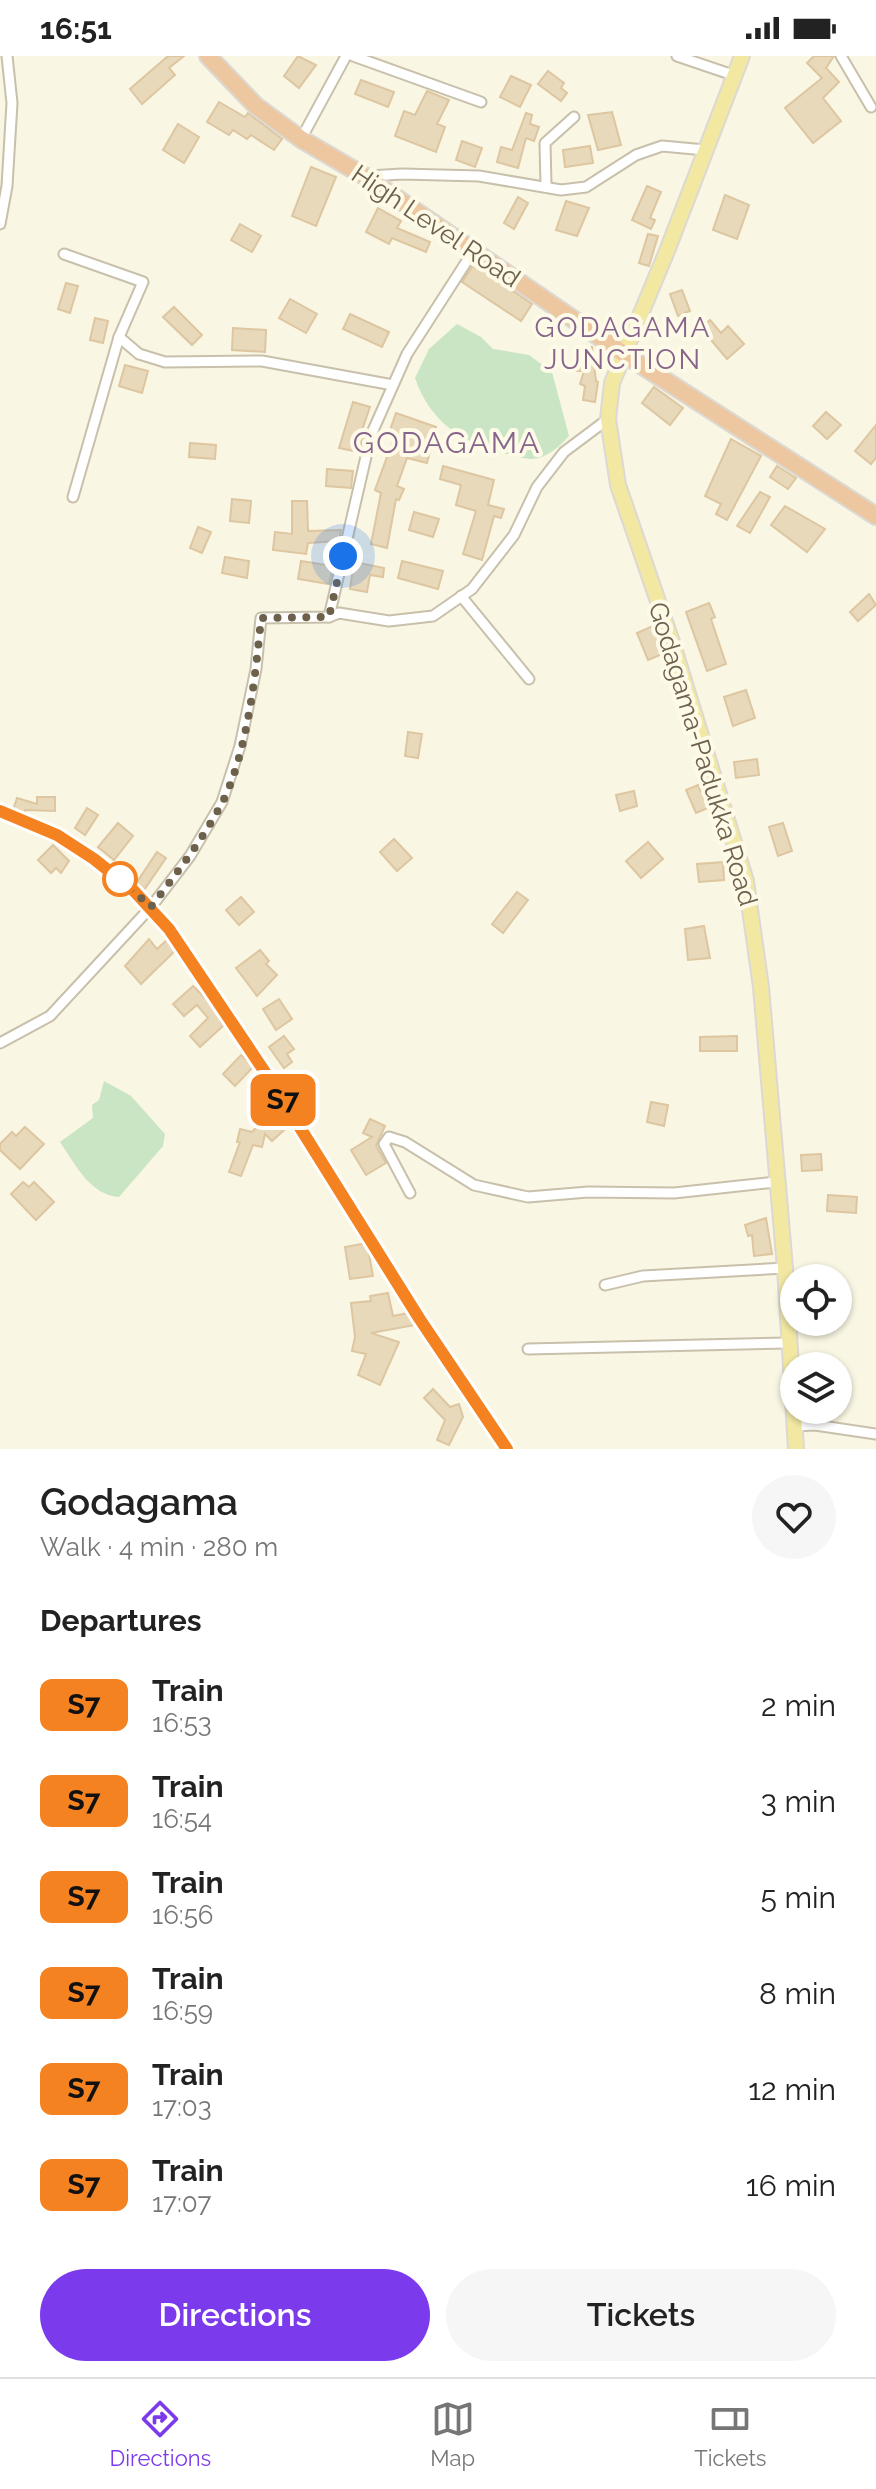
<!DOCTYPE html>
<html lang="en">
<head>
<meta charset="utf-8">
<style>
  body { margin:0; font-family:Raleway,sans-serif; background:#f6f6f6; color:#222; height:100vh; display:flex; flex-direction:column; font-size:30px; white-space:nowrap }
  * { box-sizing:border-box; margin:0 }
  p { font-size:26px; color:#767676 }
  .icon { flex:none; width:44px; height:44px; fill:none; stroke:currentColor; stroke-width:2; stroke-linecap:round; stroke-linejoin:round }
  .map { position:relative; height:1393px; overflow:hidden }
  .panel { display:flex; flex-direction:column; background:#fff; flex:1 }
  .panel>* { flex:none }
  .badge { padding:0 16px; border-radius:12px; font-size:28px; line-height:52px }
  .fabs { position:absolute; left:780px; top:1208px; display:grid; gap:16px }
  .fabs a { display:grid; place-items:center; width:72px; height:72px; border-radius:50%; background:#fff; box-shadow:0 2px 6px #0004; font-size:40px }
  .you { position:absolute; width:40px; height:40px; margin:-20px; border:6px solid #fff; border-radius:50%; background:#1a73e8; box-shadow:0 0 0 12px #1a73e833 }
  .map>.badge { position:absolute; translate:-50% -50%; box-shadow:0 0 0 4px #fff }
  h2 { padding:0 40px; font-size:30px; line-height:72px }
  .round { display:grid; place-items:center; flex:none; width:84px; height:84px; border-radius:42px; background:#f6f6f6 }
  .summary { display:flex; align-items:center; justify-content:space-between; height:136px; padding:0 40px }
  h1 { font-size:38px; font-weight:600; line-height:60px }
  .primary-button { display:flex; gap:16px; margin-top:auto; padding:16px 40px }
  .primary-button a { flex:1; height:92px; border-radius:48px; background:#7c3aed; color:#fff; font-size:32px; font-weight:600; line-height:92px; text-align:center }
  .primary-button a+a { background:#f6f6f6; color:#222 }
  ul { padding:0; list-style:none }
  li { display:flex; align-items:center; gap:24px; height:96px; padding:0 40px }
  li div { flex:1 }
  li b { display:block; font-size:30px }
  li em { font-style:normal }
  li .badge { min-width:88px; font-weight:700; text-align:center }
  .status { display:flex; justify-content:space-between; align-items:center; height:56px; padding:0 40px; background:#fff; direction:ltr }
  .status svg { height:22px; fill:currentColor }
  .menu { display:flex; justify-content:space-around; align-items:center; height:112px; border-top:2px solid #e0e0e0; background:#fff; font-size:22px; color:#767676 }
  .menu a { display:grid; justify-items:center; gap:4px }
  .menu .active { color:#7c3aed }
  .map>svg:first-child { display:block }
</style>
</head>
<body>
<div class="status"><b>16:51</b><svg viewBox="0 0 49 12"><path d="M0 12V9h3v3zM5 12V6h3v6zM10 12V3h3v9zM15 12V0h3v12zM26 1h20v11H26zM47 4h2v5h-2z"/></svg></div>
<div class="map">
<svg width="876" height="1393" viewBox="0 0 876 1393">
  <rect width="100%" height="100%" fill="#f9f6e3"/>
  <g fill="#c9e5c3">
    <path d="M457 268 481 281 493 293 529 299 552 316 569 380C560 390 547 402 532 403 525 403 515 400 507 398 463 388 430 366 415 322L429 293Z"/>
    <path d="M104 1025 131 1040 165 1078 163 1090 119 1141C90 1139 75 1108 60 1086L93 1062 92 1049 99 1044Z"/>
  </g>
  <g fill="#e9d9bb" stroke="#ddc6a0" stroke-width="2">
    <polygon points="168,0 184,0 169,12 175,19 142,48 130,33"/>
    <polygon points="298,0 316,9 299,32 284,20"/>
    <polygon points="814,0 834,0 826,12 839,26 823,42 841,65 813,87 785,52 822,22 807,7"/>
    <polygon points="548,15 564,27 561,32 567,37 561,45 538,28"/>
    <polygon points="511,20 531,29 520,51 500,41"/>
    <polygon points="361,24 394,36 388,51 355,38"/>
    <polygon points="427,35 449,44 437,68 445,71 436,96 395,80 404,55 415,59"/>
    <polygon points="219,46 245,61 248,57 282,83 274,94 251,79 247,83 233,74 229,79 207,66"/>
    <polygon points="612,56 621,89 598,94 588,59"/>
    <polygon points="526,57 532,59 530,68 539,71 534,85 526,82 518,112 497,106 501,91 512,94"/>
    <polygon points="178,68 199,81 184,107 163,94"/>
    <polygon points="462,85 482,92 475,111 456,104"/>
    <polygon points="590,90 593,107 565,111 563,94"/>
    <polygon points="311,111 336,121 316,170 292,160"/>
    <polygon points="647,130 661,136 650,162 655,164 651,173 632,164"/>
    <polygon points="725,139 749,149 737,183 713,174"/>
    <polygon points="518,141 528,147 514,173 504,167"/>
    <polygon points="566,145 589,152 577,180 556,174"/>
    <polygon points="378,152 401,165 397,172 430,186 426,196 392,182 389,188 366,176"/>
    <polygon points="240,168 261,180 252,196 231,184"/>
    <polygon points="648,178 658,180 649,210 639,207"/>
    <polygon points="474,208 532,248 521,265 462,226"/>
    <polygon points="66,227 78,230 70,257 58,253"/>
    <polygon points="682,234 690,255 678,260 670,238"/>
    <polygon points="290,243 317,258 306,277 279,262"/>
    <polygon points="174,251 202,279 192,289 163,261"/>
    <polygon points="350,258 389,276 382,291 343,273"/>
    <polygon points="95,262 108,265 103,287 90,284"/>
    <polygon points="710,264 721,277 728,270 744,288 727,303 701,272"/>
    <polygon points="233,272 266,274 265,296 232,294"/>
    <polygon points="592,290 596,325 598,326 595,346 583,344 585,330 580,328 584,315 575,315 574,302 589,301"/>
    <polygon points="125,309 148,315 142,337 119,330"/>
    <polygon points="654,331 683,352 670,369 642,347"/>
    <polygon points="353,346 370,351 360,380 363,381 359,396 339,392"/>
    <polygon points="826,356 841,369 827,383 813,370"/>
    <polygon points="396,357 436,371 427,407 407,402 397,430 404,433 399,444 396,443 387,492 371,488 381,437 375,434 396,376 390,374"/>
    <polygon points="876,369 876,402 871,408 855,395"/>
    <polygon points="731,383 761,400 727,464 716,458 721,448 705,440"/>
    <polygon points="190,387 216,389 215,403 189,401"/>
    <polygon points="443,410 494,424 488,449 504,453 501,462 494,460 482,504 463,498 476,455 456,449 461,429 440,423"/>
    <polygon points="777,410 796,422 788,433 770,421"/>
    <polygon points="327,413 353,415 351,432 326,430"/>
    <polygon points="760,436 770,441 750,477 737,470"/>
    <polygon points="232,443 251,445 249,467 230,465"/>
    <polygon points="292,445 307,445 308,475 341,474 339,485 308,487 306,498 273,494 275,476 292,478"/>
    <polygon points="785,450 825,473 807,496 771,469"/>
    <polygon points="414,456 439,463 433,481 409,474"/>
    <polygon points="198,471 211,476 202,497 190,492"/>
    <polygon points="225,501 249,505 247,522 222,517"/>
    <polygon points="301,505 333,510 329,528 298,523"/>
    <polygon points="402,505 443,515 438,533 398,522"/>
    <polygon points="354,506 384,512 383,521 370,519 367,536 350,533"/>
    <polygon points="869,538 876,549 858,565 850,556"/>
    <polygon points="709,547 715,561 711,563 726,608 707,615 686,556"/>
    <polygon points="655,569 665,597 648,604 637,577"/>
    <polygon points="746,634 755,662 733,670 724,641"/>
    <polygon points="408,676 422,678 418,702 405,700"/>
    <polygon points="757,703 759,719 736,722 734,706"/>
    <polygon points="698,729 708,752 696,757 686,734"/>
    <polygon points="634,735 637,750 620,755 616,739"/>
    <polygon points="37,741 55,741 55,755 25,754 24,758 13,754 17,742 37,748"/>
    <polygon points="87,752 98,759 85,779 75,772"/>
    <polygon points="118,767 133,780 114,804 98,791"/>
    <polygon points="783,767 792,795 778,800 769,771"/>
    <polygon points="394,783 412,802 397,815 380,796"/>
    <polygon points="648,786 663,803 641,822 626,805"/>
    <polygon points="53,789 69,805 61,817 56,812 51,817 38,804"/>
    <polygon points="157,796 166,802 144,834 137,826"/>
    <polygon points="723,806 724,824 699,826 697,808"/>
    <polygon points="517,836 528,844 503,877 492,868"/>
    <polygon points="241,841 254,856 239,869 226,854"/>
    <polygon points="704,870 710,902 688,904 685,873"/>
    <polygon points="149,883 157,893 167,884 176,894 141,928 125,910"/>
    <polygon points="260,894 269,905 266,908 277,919 257,940 236,912"/>
    <polygon points="193,930 226,962 221,966 224,969 200,991 190,980 208,962 197,949 184,960 173,948"/>
    <polygon points="279,943 292,963 276,974 263,953"/>
    <polygon points="284,980 294,993 287,998 292,1006 284,1012 269,991"/>
    <polygon points="737,980 737,995 700,995 700,981"/>
    <polygon points="241,999 254,1010 235,1030 223,1018"/>
    <polygon points="651,1046 668,1049 664,1070 647,1066"/>
    <polygon points="281,1053 290,1063 281,1072 284,1074 272,1085 265,1078 262,1091 253,1089 241,1120 229,1116 240,1086 237,1086 240,1073 252,1076 269,1058 272,1062"/>
    <polygon points="370,1063 385,1070 376,1090 386,1107 366,1119 351,1094 372,1081 363,1077"/>
    <polygon points="25,1071 44,1088 20,1113 0,1094 0,1088 12,1076 16,1080"/>
    <polygon points="821,1098 822,1114 802,1115 801,1099"/>
    <polygon points="23,1126 29,1131 34,1126 54,1146 36,1164 11,1138"/>
    <polygon points="828,1139 857,1141 856,1157 827,1155"/>
    <polygon points="766,1162 772,1198 754,1200 752,1179 748,1180 745,1169"/>
    <polygon points="367,1187 373,1220 350,1223 345,1191"/>
    <polygon points="388,1237 393,1260 413,1256 415,1269 371,1277 399,1286 380,1329 358,1319 366,1298 352,1295 355,1281 351,1247 371,1245 370,1240"/>
    <polygon points="433,1333 450,1351 459,1348 463,1361 449,1389 437,1384 445,1364 424,1342"/>
  </g>
  <g fill="none" stroke-linecap="round" stroke-linejoin="round">
    <defs>
      <g id="street">
        <polyline points="353,0 481,46"/>
        <polyline points="677,0 733,19"/>
        <polyline points="841,0 871,51"/>
        <polyline points="301,83 346,0"/>
        <polyline points="369,120 402,118 479,120 561,134 586,131 636,99 662,90 705,94"/>
        <polyline points="546,129 545,87 574,61"/>
        <polyline points="0,168 7,130 12,47 7,0"/>
        <polyline points="64,198 143,226 119,281 73,441"/>
        <polyline points="119,281 139,298 165,306 262,305 393,329"/>
        <polyline points="461,540 529,623"/>
        <polyline points="329,561 339,557 389,565 433,560 472,533 514,479 537,431 564,396 608,363"/>
        <polyline points="0,987 50,960 151,851 190,800 222,746 240,690 256,613 261,562 329,561 371,379 407,298 474,194"/>
        <polyline points="410,1137 384,1088 389,1081 405,1086 474,1129 528,1141 588,1136 674,1137 776,1126"/>
        <polyline points="605,1229 643,1220 785,1212"/>
        <polyline points="528,1293 789,1287"/>
        <polyline points="794,1370 815,1369 876,1378"/>
      </g>
      <polyline id="primary" points="742,0 667,195 612,327 608,363 618,429 673,589 746,825 761,931 785,1212 796,1393"/>
      <polyline id="highway" points="208,0 256,50 301,83 366,121 624,298 876,460"/>
    </defs>
    <use href="#street" stroke="#c8c0ab" stroke-width="13"/>
    <use href="#primary" stroke="#dcd9d4" stroke-width="18"/>
    <use href="#highway" stroke="#dcd9d4" stroke-width="20"/>
    <use href="#street" stroke="#fff" stroke-width="9"/>
    <use href="#primary" stroke="#f2e8a2" stroke-width="14"/>
    <use href="#highway" stroke="#edc7a0" stroke-width="16"/>
    <path stroke="#baa3c1" stroke-width="3" stroke-dasharray="12 8" stroke-linecap="butt" d="M0 755C88 793 127 820 186 896L507 1393"/>
  </g>
  <g fill="none" stroke-linecap="round" stroke-linejoin="round">
    <defs>
      <polyline id="line" points="0,755 57,779 94,803 134,835 169,873 269,1022 419,1262 507,1393"/>
    </defs>
    <use href="#line" stroke="#fff" stroke-width="18"/>
    <use href="#line" stroke="#f58220" stroke-width="12"/>
    <path stroke="#6e614c" stroke-width="8" stroke-dasharray="0 14.4" d="M120 823 151 851C176 818 201 786 221 749 247 700 256 617 261 562L329 561 343 500"/>
  </g>
  <circle fill="#fff" stroke="#f58220" stroke-width="4" cx="120" cy="823" r="16"/>
  <g text-anchor="middle" dominant-baseline="central" stroke-width="8" stroke-linejoin="round" paint-order="stroke">
    <g font-size="26" fill="#6e614c" stroke="#fdfae8">
      <text transform="translate(436 170) rotate(34)">High Level Road</text>
      <text transform="translate(703 698) rotate(73)">Godagama-Padukka Road</text>
    </g>
    <g font-size="28" letter-spacing="2" fill="#87648b" stroke="#fdfae8">
      <text x="623" y="271">GODAGAMA<tspan x="623" dy="32">JUNCTION</tspan></text>
    </g>
    <g font-size="30" letter-spacing="2" fill="#87648b" stroke="#fdfae8">
      <text x="447" y="386">GODAGAMA</text>
    </g>
  </g>
</svg>
<div class="fabs">
<a><svg class="icon" aria-label="locate" viewBox="0 0 24 24"><circle cx="12" cy="12" r="6"/><path d="M12 2v4M12 18v4M2 12h4M18 12h4"/></svg></a>
<a><svg class="icon" aria-label="layers" viewBox="0 0 24 24"><path d="M12 4l9 5-9 5-9-5zM3 14l9 5 9-5"/></svg></a>
</div>
<div class="you" style="left:343px;top:500px"></div>
<b class="badge" style="left:283px;top:1044px;background:#f58220;color:#111">S7</b>
</div>
<section class="panel">
<div class="summary"><div><h1>Godagama</h1><p>Walk · 4 min · 280 m</p></div><a class="round"><svg class="icon" aria-label="heart" viewBox="0 0 24 24"><path d="M12 20l-8-8c-3-5 5-10 8-4 3-6 11-1 8 4z"/></svg></a></div>
<h2>Departures</h2>
<ul>
<li><span class="badge" style="background:#f58220;color:#111">S7</span><div><b>Train</b><p>16:53</p></div><em>2 min</em></li>
<li><span class="badge" style="background:#f58220;color:#111">S7</span><div><b>Train</b><p>16:54</p></div><em>3 min</em></li>
<li><span class="badge" style="background:#f58220;color:#111">S7</span><div><b>Train</b><p>16:56</p></div><em>5 min</em></li>
<li><span class="badge" style="background:#f58220;color:#111">S7</span><div><b>Train</b><p>16:59</p></div><em>8 min</em></li>
<li><span class="badge" style="background:#f58220;color:#111">S7</span><div><b>Train</b><p>17:03</p></div><em>12 min</em></li>
<li><span class="badge" style="background:#f58220;color:#111">S7</span><div><b>Train</b><p>17:07</p></div><em>16 min</em></li>
</ul>
<div class="primary-button"><a>Directions</a><a>Tickets</a></div>
</section>
<nav class="menu">
<a class="active"><svg class="icon" aria-label="directions" viewBox="0 0 24 24"><path d="M12 3l9 9-9 9-9-9zM9 14v-3h6M13 9l2 2-2 2"/></svg>Directions</a>
<a><svg class="icon" aria-label="map" viewBox="0 0 24 24"><path d="M3 6l6-2 6 2 6-2v14l-6 2-6-2-6 2zM9 4v14M15 6v14"/></svg>Map</a>
<a><svg class="icon" aria-label="tickets" viewBox="0 0 24 24"><path d="M3 7h18v10H3zM15 7v10"/></svg>Tickets</a>
</nav>
</body>
</html>
